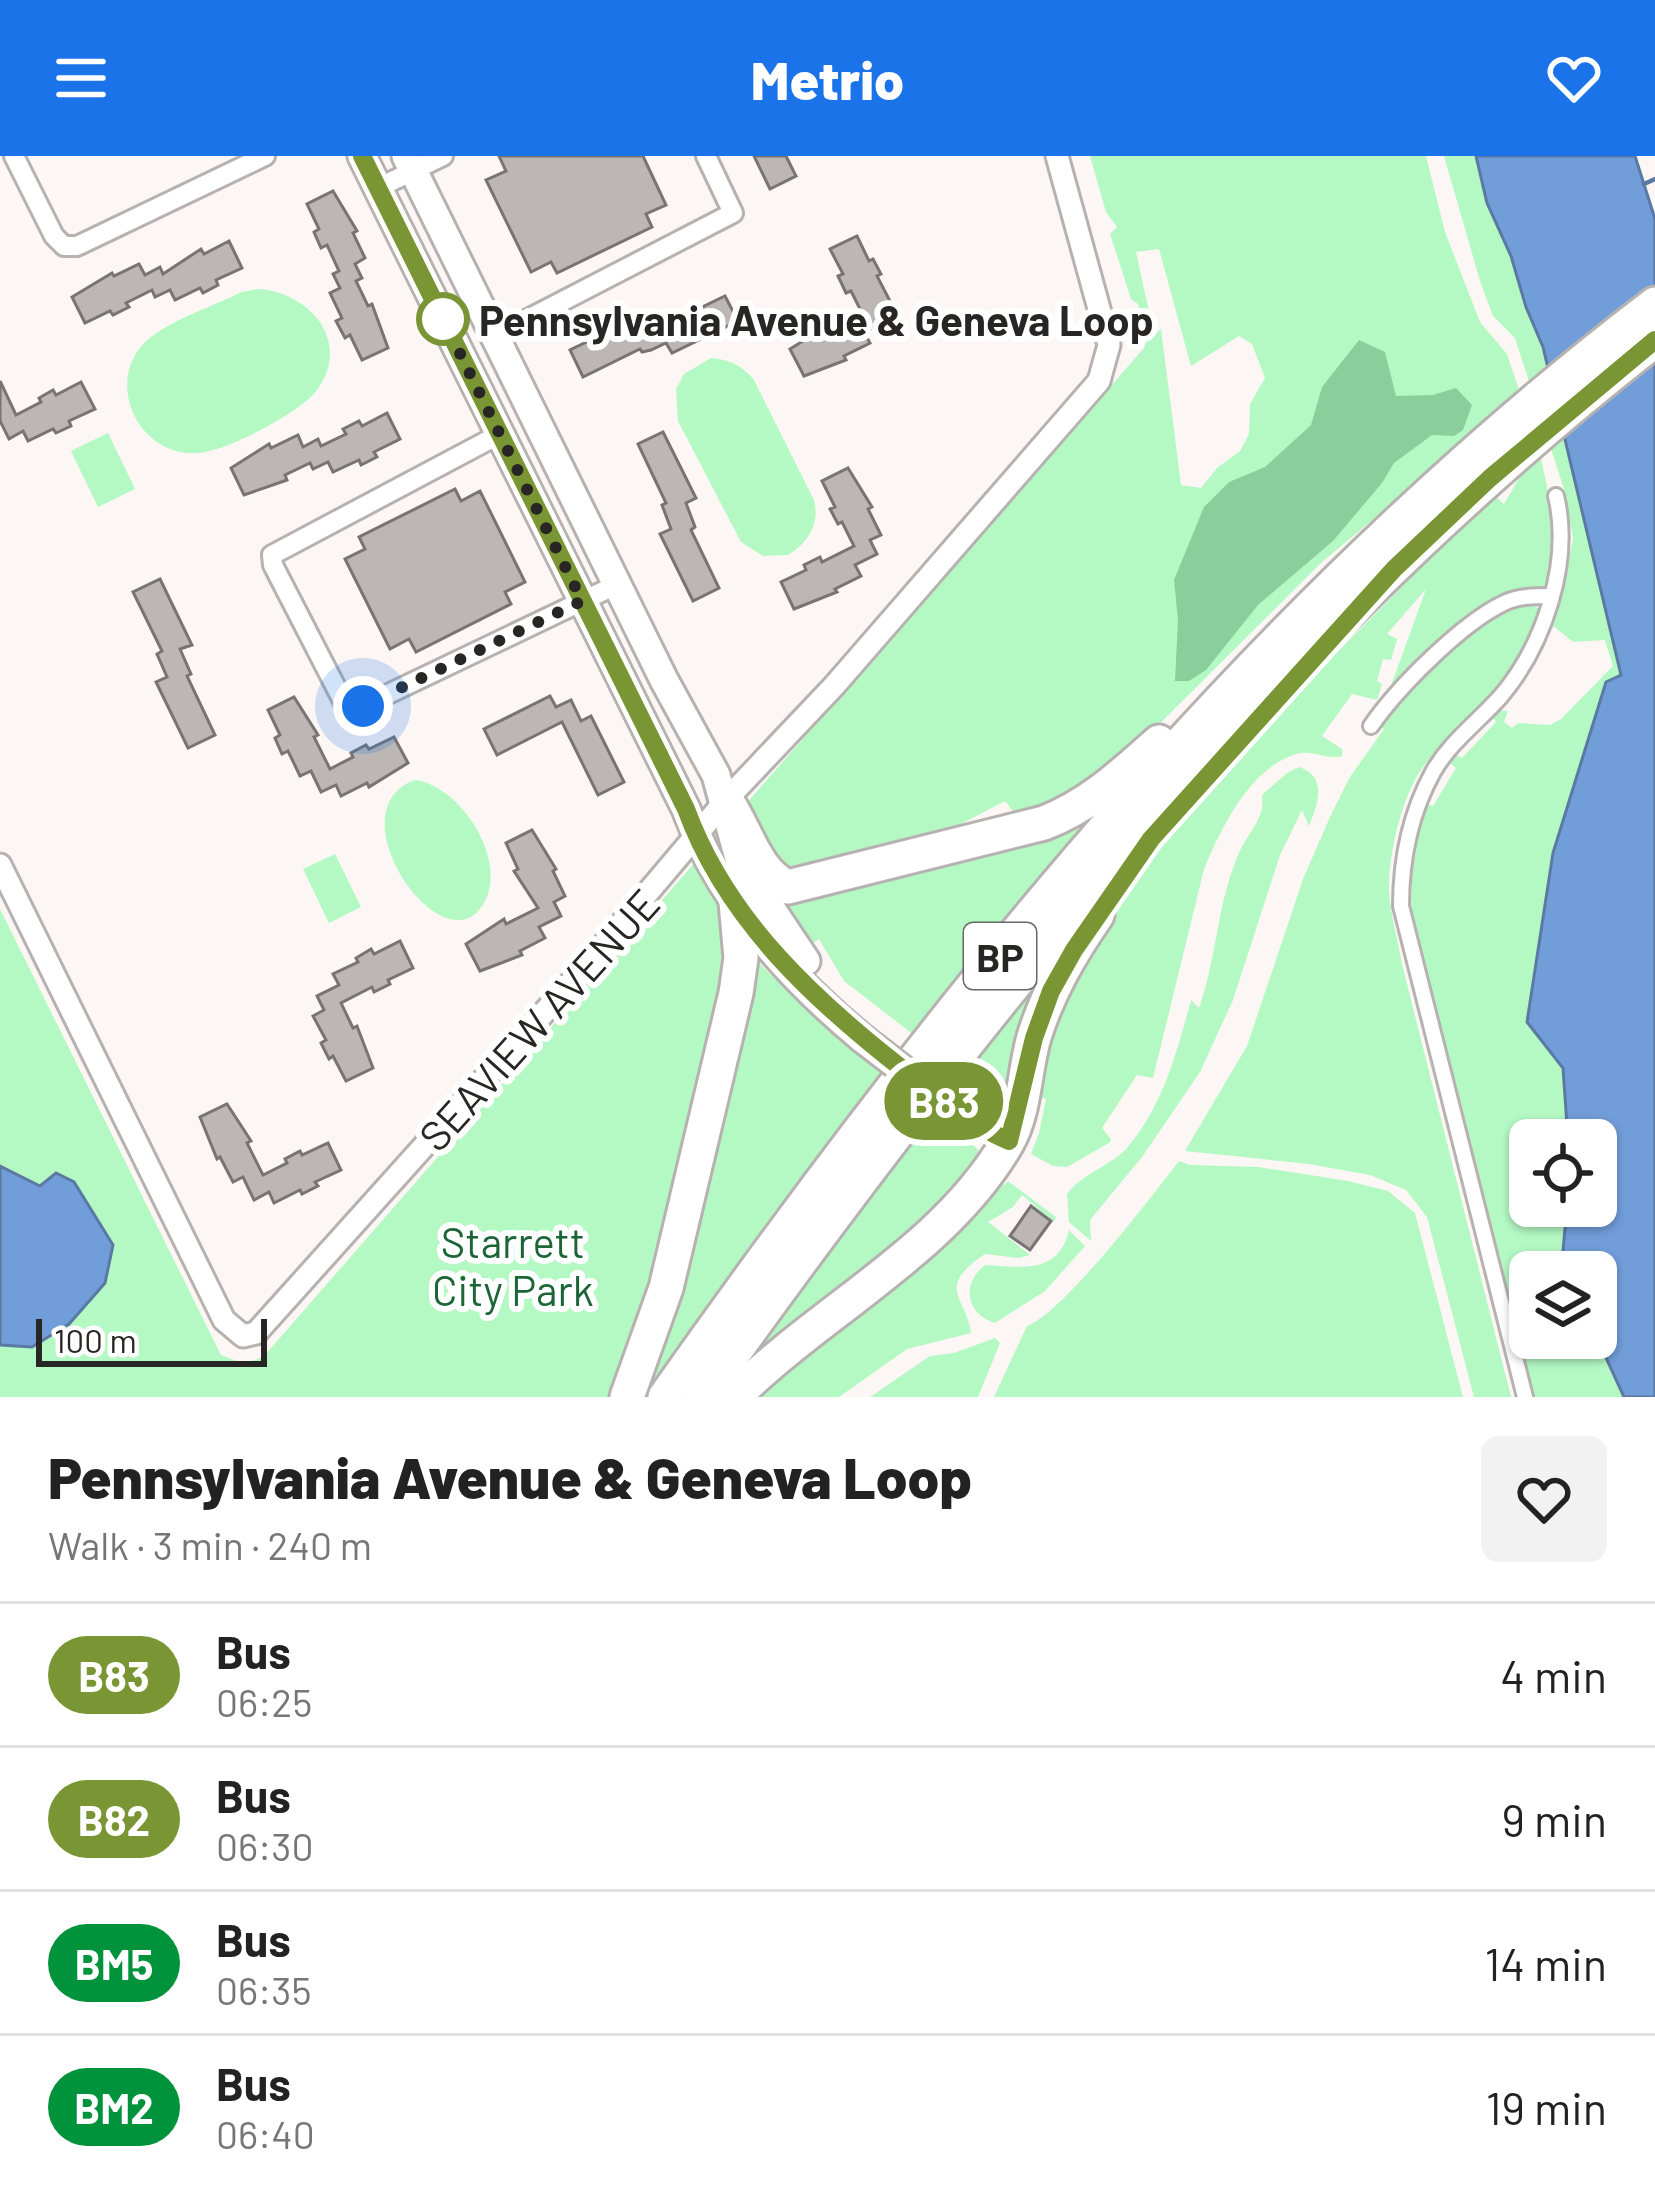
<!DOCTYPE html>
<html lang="en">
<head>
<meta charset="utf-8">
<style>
  body { margin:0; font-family:Barlow,sans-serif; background:#f2f2f2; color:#222; height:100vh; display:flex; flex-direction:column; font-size:45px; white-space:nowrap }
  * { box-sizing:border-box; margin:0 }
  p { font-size:39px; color:#767676 }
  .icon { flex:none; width:66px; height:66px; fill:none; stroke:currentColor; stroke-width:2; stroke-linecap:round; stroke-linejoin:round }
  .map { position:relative; height:1241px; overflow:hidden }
  .drawer { display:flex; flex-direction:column; background:#fff; flex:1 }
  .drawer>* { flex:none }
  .badge { padding:0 24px; border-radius:39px; font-size:42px; line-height:78px }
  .fabs { position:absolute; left:1509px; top:963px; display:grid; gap:24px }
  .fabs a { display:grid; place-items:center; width:108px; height:108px; border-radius:18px; background:#fff; box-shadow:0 3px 9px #0004; font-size:60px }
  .scale { position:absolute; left:36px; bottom:30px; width:231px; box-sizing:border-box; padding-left:12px; border:6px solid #282625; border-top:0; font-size:33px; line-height:42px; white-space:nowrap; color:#282625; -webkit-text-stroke:9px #fff; paint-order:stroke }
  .you { position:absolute; width:60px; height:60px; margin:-30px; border:9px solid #fff; border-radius:50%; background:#1a73e8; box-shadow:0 0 0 18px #1a73e833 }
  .map>.badge { position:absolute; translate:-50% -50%; box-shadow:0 0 0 6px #fff }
  .round { display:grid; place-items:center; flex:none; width:126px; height:126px; border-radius:18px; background:#f2f2f2 }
  .summary { display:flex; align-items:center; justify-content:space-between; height:204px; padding:0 48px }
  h1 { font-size:57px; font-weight:800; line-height:90px }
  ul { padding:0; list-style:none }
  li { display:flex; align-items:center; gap:36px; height:144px; padding:0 48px; border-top:3px solid #e0e0e0 }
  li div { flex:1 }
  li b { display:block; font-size:45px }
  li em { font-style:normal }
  li .badge { min-width:132px; font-weight:700; text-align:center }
  header { display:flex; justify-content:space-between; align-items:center; height:156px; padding:0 48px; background:#1a73e8; color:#fff; font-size:54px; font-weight:800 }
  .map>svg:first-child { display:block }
</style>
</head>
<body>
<header><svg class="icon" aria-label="menu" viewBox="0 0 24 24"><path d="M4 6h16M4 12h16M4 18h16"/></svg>Metrio<svg class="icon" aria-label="heart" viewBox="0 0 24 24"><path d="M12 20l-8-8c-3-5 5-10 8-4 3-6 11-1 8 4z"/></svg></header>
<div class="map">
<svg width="1655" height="1241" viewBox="0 0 1655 1241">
  <rect width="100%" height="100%" fill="#fcf6f4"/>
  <g fill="#b4f9c4" fill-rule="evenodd">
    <path d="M1090 0H1426L1445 76 1480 166 1507 198 1521 240 1322 406 1106 621 1019 663 1005 645 940 679 792 718 729 803 682 1031 617 1241H0V753L221 1199 245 1208 264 1200 1144 192 1147 183 1138 148 1131 143 1110 78 1117 71 1106 56ZM1159 93 1191 210 1239 180 1252 188 1265 222 1250 248 1249 278 1240 295 1217 312 1201 332 1181 329 1161 173 1154 179 1136 96Z"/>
    <path d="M1444 0H1476L1487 47 1511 100 1526 151 1543 191 1621 520 1605 526 1553 697 1527 866 1563 912 1568 984H1530V1050H1567L1562 1106 1567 1116H1530V1182L1596 1180 1624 1241H1533L1412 774C1410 729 1411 690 1423 647L1433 650 1456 612 1448 605 1454 598 1462 602 1496 566 1491 559 1495 554 1508 555 1504 566 1512 572 1518 567 1550 569 1561 563 1613 510 1605 484 1573 486 1551 468 1564 432 1573 382 1564 333 1515 182 1493 160 1480 125Z"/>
    <path d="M257 133C308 135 353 185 317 234 300 257 225 296 197 297 136 301 101 220 151 181 176 162 213 150 242 136Z"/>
    <path d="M711 202C731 204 741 209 754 224L814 344C820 369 808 386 788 399L763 400 741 386 678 265 676 233 684 218Z"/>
    <polygon points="108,277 135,333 98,351 71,295"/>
    <path d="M1541 303 1553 358 1551 430 1504 439 1388 538 1426 433 1387 478 1397 483 1391 504 1383 503 1377 525 1382 528 1377 544 1352 538 1322 580 1342 593V600C1326 604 1311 593 1296 598 1250 612 1221 672 1204 713L1153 922 1137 919 1102 972 1111 983 1109 987 1067 1011 1053 1010 1031 998 1039 977 1046 943 1036 941 1038 898 1084 787 1124 729 1237 598 1493 338 1504 348 1521 319Z"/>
    <path d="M1527 447 1538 452C1536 516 1451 567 1419 617 1400 648 1389 697 1389 734 1390 758 1398 784 1402 808L1511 1241H1474L1427 1061 1406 1034 1370 1019 1309 1008 1185 995 1247 890 1303 723 1330 661 1350 621 1384 573 1381 571C1415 531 1474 458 1527 447Z"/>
    <path d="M1299 611C1328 621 1318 648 1309 670L1302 654 1280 699 1233 844 1200 916 1142 1001 1090 1064 1091 1085 1069 1066 1067 1038C1083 1017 1109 1011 1127 992 1163 950 1177 896 1191 844L1199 852C1217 802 1217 746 1239 697 1248 676 1266 662 1262 639L1287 617Z"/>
    <path d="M415 624C463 630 514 713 479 754 436 804 334 653 415 624Z"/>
    <polygon points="1067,666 1080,674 1073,687 914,879 844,825 819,783 808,790 782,751 782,743"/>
    <polygon points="335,698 361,751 329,767 303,713"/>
    <polygon points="1049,803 1008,927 998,939 987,937 958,914"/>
    <polygon points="758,806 819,866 885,917 645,1241 632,1241 751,810"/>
    <polygon points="930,953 981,996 982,1006 894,1094 768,1189 760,1186"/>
    <path d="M1179 1005 1190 1009 1258 1011 1348 1025 1388 1035 1415 1057 1463 1241H994L1027 1170C1064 1156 1152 1040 1179 1005Z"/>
    <path d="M995 1021 1004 1029 1008 1025 1056 1061 1054 1066 1022 1039 1013 1051 988 1066 1030 1099 1019 1102 985 1098C934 1132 967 1142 971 1177L907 1193 839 1241H740Z"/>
    <path d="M1069 1074 1085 1090 1045 1135 995 1167C967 1158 960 1129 985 1109 1021 1111 1059 1119 1069 1074Z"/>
    <polygon points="995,1182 1000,1187 978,1241 870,1241 930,1200 954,1197"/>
  </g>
  <polygon fill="#8acf9b" points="1359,184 1385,196 1396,240 1433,239 1456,232 1472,249 1463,274 1454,280 1432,279 1394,307 1382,327 1333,385 1258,449 1206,514 1189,525 1175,525 1178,464 1174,424 1204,351 1229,326 1265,311 1311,269 1322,231"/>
  <g fill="#719dd9" stroke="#5b79a3" stroke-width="3">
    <polygon points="1476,0 1635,0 1655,63 1655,1241 1624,1241 1596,1180 1596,1116 1567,1116 1562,1106 1567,1050 1596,1050 1596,984 1568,984 1563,912 1527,866 1553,697 1606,526 1621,519 1543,191 1526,151 1511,100 1487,47"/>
    <polygon points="0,1010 40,1030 56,1017 74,1026 113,1089 105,1127 69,1168 32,1191 0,1189"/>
  </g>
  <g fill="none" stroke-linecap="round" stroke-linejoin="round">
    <polyline stroke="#5b79a3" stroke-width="4.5" points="1644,28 1655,23"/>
  </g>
  <g fill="#bcb7b5" stroke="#797472" stroke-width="3">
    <polygon points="499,0 643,0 666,49 646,58 652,71 557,117 551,106 531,116 486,24 506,15"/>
    <polygon points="754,0 786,0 796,20 770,33"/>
    <polygon points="333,35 357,75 353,77 365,102 355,108 362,122 356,125 368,150 372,148 388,192 362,204 350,179 345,182 336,165 342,162 330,137 340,132 333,118 339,115 327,89 321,92 314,76 319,73 307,48"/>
    <polygon points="857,80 869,105 873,103 881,118 877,120 890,145 878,151 886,166 864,176 870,187 844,200 846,204 804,220 790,193 829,169 831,173 862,157 851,135 846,137 838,120 843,118 830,93"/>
    <polygon points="229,85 242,112 216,124 218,129 203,137 200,132 175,144 170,134 155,141 152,134 126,147 129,151 113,159 110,155 85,167 72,141 112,117 114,120 139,108 145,119 160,111 163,118 201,93 204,98"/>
    <polygon points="725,140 738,165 672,197 666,187 651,194 642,196 640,193 583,221 570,194 636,162 641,172 664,163 667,168"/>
    <polygon points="0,225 16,259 41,246 39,242 53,234 56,239 81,226 95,253 69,265 71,270 56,277 53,273 28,285 23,275 9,283 0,265"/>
    <polygon points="387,257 400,283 374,296 377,301 361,309 359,304 333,316 328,306 313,313 310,307 285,319 287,324 244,339 231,312 269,288 271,292 298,279 303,291 318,283 321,290 346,278 343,273 359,265 362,270"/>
    <polygon points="663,276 696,342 686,347 695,371 691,374 719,432 693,445 660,378 671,373 662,349 666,347 638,288"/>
    <polygon points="848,312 872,351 868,353 881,379 870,384 877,398 855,409 861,420 835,433 837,436 794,453 781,426 806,414 804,409 820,401 822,406 854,390 842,366 838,368 830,353 835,351 822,325"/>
    <polygon points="455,333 461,345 480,335 525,426 505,436 511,448 416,496 409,483 390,493 345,403 365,393 359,381"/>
    <polygon points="160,423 192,489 180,493 191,518 187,520 215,579 188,592 156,526 167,521 157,498 162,495 133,436"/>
    <polygon points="550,540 556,551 571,544 581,565 591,560 624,626 598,639 562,566 497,599 484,573"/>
    <polygon points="294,541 318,579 314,581 330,613 353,601 351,597 366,589 369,593 394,581 408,607 369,631 367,627 341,640 336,629 321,636 311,615 300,620 288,595 282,598 275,582 280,579 268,554"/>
    <polygon points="532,674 556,713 553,715 565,740 554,746 561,760 539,771 545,782 520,795 522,799 480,815 466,788 504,763 506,768 538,752 514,715 518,713 506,687"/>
    <polygon points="400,785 413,812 388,824 390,828 374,836 372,831 341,847 353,872 357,870 373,912 346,925 333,900 329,903 321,887 326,884 313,860 324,854 317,840 339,829 333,818 358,806 356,802 371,793 374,798"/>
    <polygon points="227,948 251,985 247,987 263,1019 287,1007 285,1003 300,995 302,999 328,987 341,1014 315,1026 318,1030 302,1038 300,1034 274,1047 269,1036 254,1044 243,1021 233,1026 220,1001 217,1003 200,961"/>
    <polygon points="1031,1050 1051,1065 1030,1094 1010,1080"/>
  </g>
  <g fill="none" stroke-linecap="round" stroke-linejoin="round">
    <defs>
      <g id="pedestrian">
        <path d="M1371 570C1398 531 1462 467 1504 447 1518 440 1535 440 1551 440"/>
        <path d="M1525 1241 1401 750C1401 703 1410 658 1433 616 1450 586 1478 566 1501 540 1544 489 1572 406 1556 340"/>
      </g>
      <g id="minor">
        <polyline points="14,0 54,80 64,90 77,90 265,0"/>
        <polyline points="378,32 443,0"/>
        <polyline points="495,180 733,57 706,0"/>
        <polyline points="500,278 272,399 273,409 344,547 353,553 363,550 616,429"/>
      </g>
      <polyline id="tertiary" points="0,709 224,1164 243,1180 256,1177 584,812 726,644 834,530 1099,225 1109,189 1057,0"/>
      <g id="primary">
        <path d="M362 0 686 653C720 744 789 822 863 883"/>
        <polyline points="406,0 664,524 716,619 740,706 806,805"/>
        <polyline points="978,948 993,958 1009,985"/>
      </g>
      <g id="motorway">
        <path d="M726 644C746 672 755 717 788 731L1044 667C1090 649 1122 619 1159 586"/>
        <polyline points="627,1241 666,1132 736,837 741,802 736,746"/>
        <path d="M665 1241C947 841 1263 447 1655 148"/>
        <path d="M702 1241C977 856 1280 476 1655 184"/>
        <path d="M734 1241C821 1154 944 1095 1007 987 1025 956 1024 915 1034 881 1048 836 1070 798 1097 759"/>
      </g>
    </defs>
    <use href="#pedestrian" stroke="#b7b2b0" stroke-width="20"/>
    <use href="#minor" stroke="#b7b2b0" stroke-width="24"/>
    <use href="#tertiary" stroke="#b7b2b0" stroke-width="27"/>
    <use href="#primary" stroke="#b7b2b0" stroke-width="33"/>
    <use href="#motorway" stroke="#b7b2b0" stroke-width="39"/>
    <use href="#pedestrian" stroke="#fff" stroke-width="14"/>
    <use href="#minor" stroke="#fff" stroke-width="18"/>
    <use href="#tertiary" stroke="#fff" stroke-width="21"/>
    <use href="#primary" stroke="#fff" stroke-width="27"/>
    <use href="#motorway" stroke="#fff" stroke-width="33"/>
    <defs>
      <polyline id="primary-bridge" points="863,883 967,963"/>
    </defs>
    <use href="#primary-bridge" stroke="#b7b2b0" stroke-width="33" stroke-linecap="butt"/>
    <use href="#primary-bridge" stroke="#fff" stroke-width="27"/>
  </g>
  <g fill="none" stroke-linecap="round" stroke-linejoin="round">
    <defs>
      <path id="line" d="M362 0 686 653C727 765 817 847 909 918 942 943 971 969 1009 985L1034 882 1051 835 1074 794 1151 683 1394 413 1490 322 1655 184"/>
    </defs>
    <use href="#line" stroke="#fff" stroke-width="27"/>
    <use href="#line" stroke="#799534" stroke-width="18"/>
    <polyline stroke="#282625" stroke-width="12" stroke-dasharray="0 21.6" points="363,550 582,445 443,163"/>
  </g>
  <circle fill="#fff" stroke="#799534" stroke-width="6" cx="443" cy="163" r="24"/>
  <g text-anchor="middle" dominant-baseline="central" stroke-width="12" stroke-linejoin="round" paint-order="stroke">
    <rect fill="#fff" stroke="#686766" stroke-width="3" x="964" y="767" width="72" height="66" rx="9"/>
    <g font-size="39" font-weight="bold" fill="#282625">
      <text x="1000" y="800">BP</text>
    </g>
    <g font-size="42" font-weight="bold" fill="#282625" stroke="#fff" text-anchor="start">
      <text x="479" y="163">Pennsylvania Avenue &amp; Geneva Loop</text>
    </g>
    <g font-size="42" fill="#282625" stroke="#fff">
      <text transform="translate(538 863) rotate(-48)">SEAVIEW AVENUE</text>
    </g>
    <g font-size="42" fill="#1b6536" stroke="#fff">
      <text x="513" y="1085">Starrett<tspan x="513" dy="48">City Park</tspan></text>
    </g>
  </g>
</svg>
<div class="fabs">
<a><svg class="icon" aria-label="locate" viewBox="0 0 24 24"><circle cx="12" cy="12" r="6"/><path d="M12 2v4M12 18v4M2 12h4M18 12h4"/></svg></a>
<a><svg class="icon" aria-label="layers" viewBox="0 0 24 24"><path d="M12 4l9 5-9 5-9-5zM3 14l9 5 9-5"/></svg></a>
</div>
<div class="scale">100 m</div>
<div class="you" style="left:363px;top:550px"></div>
<b class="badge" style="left:944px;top:945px;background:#799534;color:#fff">B83</b>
</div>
<section class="drawer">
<div class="summary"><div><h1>Pennsylvania Avenue &amp; Geneva Loop</h1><p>Walk · 3 min · 240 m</p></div><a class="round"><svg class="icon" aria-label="heart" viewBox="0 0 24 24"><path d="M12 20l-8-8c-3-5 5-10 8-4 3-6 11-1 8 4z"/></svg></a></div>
<ul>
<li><span class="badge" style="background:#799534;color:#fff">B83</span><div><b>Bus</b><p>06:25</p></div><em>4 min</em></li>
<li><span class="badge" style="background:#799534;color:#fff">B82</span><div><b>Bus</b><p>06:30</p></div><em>9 min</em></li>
<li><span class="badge" style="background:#00933c;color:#fff">BM5</span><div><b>Bus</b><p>06:35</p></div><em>14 min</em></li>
<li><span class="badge" style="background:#00933c;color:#fff">BM2</span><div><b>Bus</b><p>06:40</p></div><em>19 min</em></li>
</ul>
</section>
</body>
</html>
